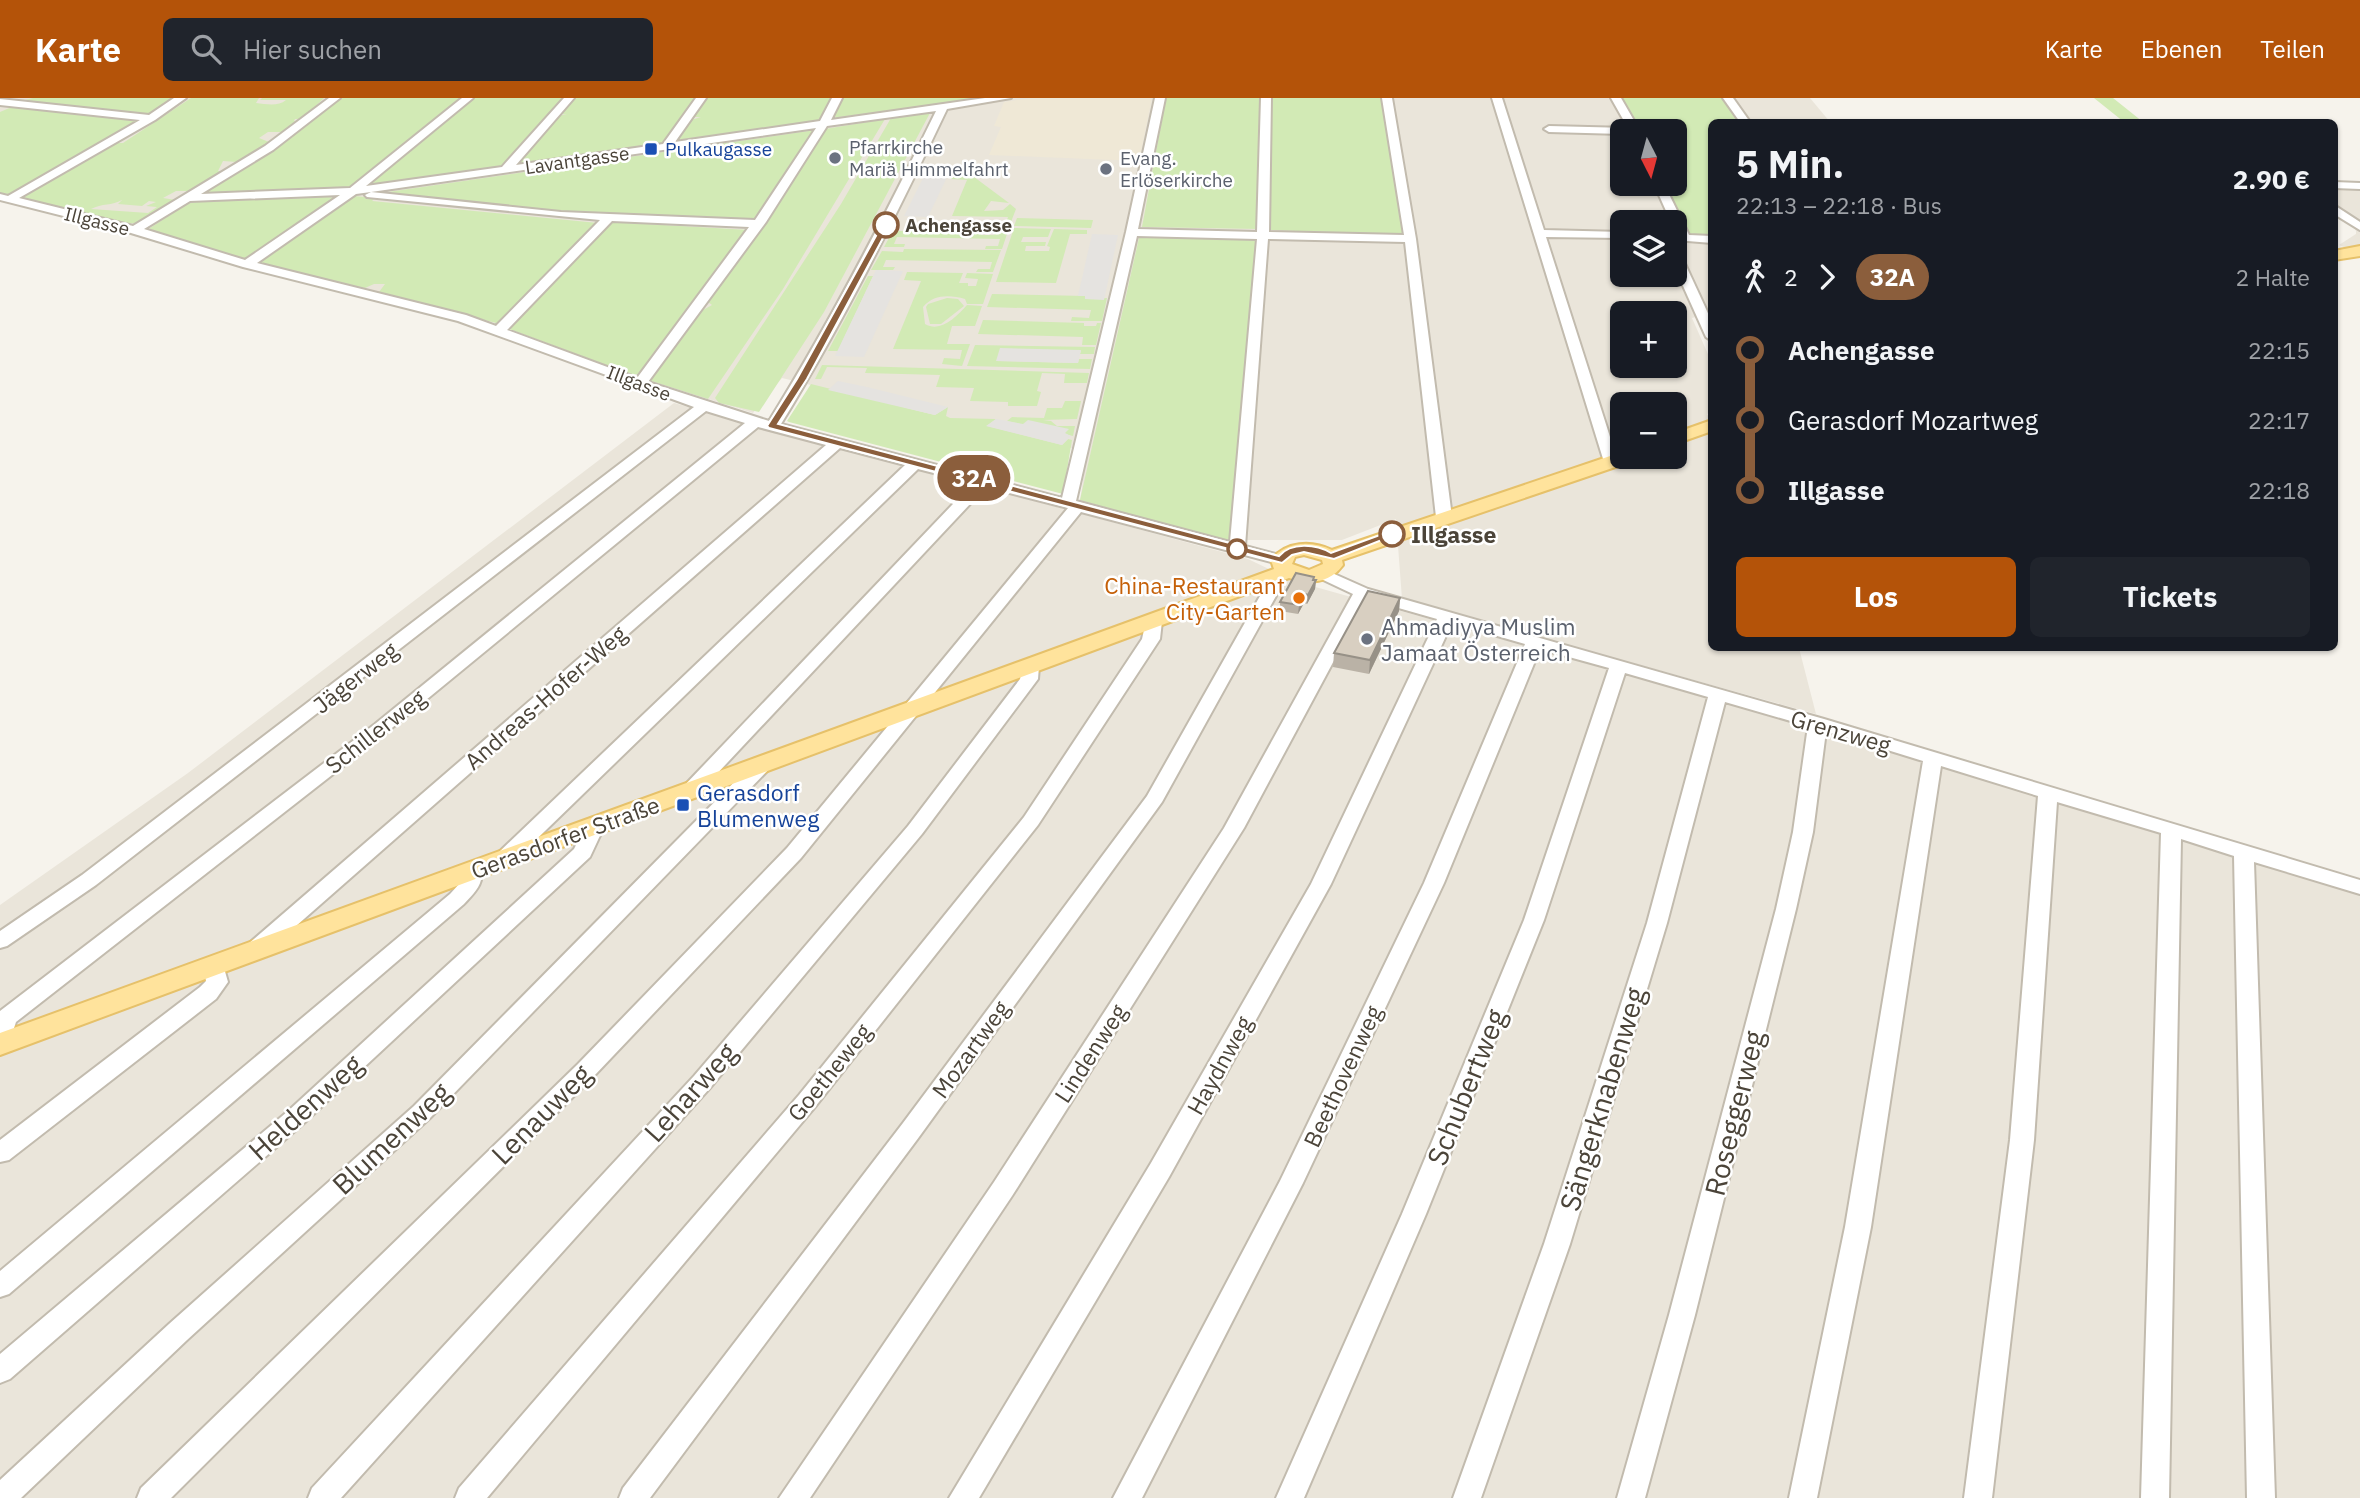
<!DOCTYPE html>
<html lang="de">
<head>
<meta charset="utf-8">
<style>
  body { margin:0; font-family:"IBM Plex Sans",sans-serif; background:#20242c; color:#f1f3f6; height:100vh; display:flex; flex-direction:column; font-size:26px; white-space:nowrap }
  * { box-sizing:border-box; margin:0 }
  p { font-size:23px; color:#9ea1a6 }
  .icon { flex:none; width:38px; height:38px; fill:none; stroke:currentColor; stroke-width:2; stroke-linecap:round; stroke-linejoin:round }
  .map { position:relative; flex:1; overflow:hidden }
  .side { position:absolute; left:1708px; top:21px; width:630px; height:532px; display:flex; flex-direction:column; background:#171b24; border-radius:10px; box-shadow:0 2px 5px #0004 }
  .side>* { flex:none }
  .badge { padding:0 14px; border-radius:23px; font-size:24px; line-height:46px }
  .needle { width:46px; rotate:174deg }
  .controls { position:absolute; left:1610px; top:21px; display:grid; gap:14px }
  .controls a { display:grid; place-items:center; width:77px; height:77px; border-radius:10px; background:#171b24; box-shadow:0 2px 5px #0004; font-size:35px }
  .map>.badge { position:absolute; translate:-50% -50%; box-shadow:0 0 0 4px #fff }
  .legs { display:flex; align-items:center; gap:10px; height:77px; padding:0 28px; font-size:23px }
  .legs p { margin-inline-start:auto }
  .headline { display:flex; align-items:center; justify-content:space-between; height:119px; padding:0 28px }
  h1 { font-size:38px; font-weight:800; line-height:52px }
  .button { display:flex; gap:14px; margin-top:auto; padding:14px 28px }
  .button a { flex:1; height:80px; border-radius:10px; background:#b45309; color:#fff; font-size:28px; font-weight:800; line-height:80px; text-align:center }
  .button a+a { background:#20242c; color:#f1f3f6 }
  ul { padding:0 28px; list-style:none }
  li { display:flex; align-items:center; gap:24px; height:70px; font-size:26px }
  li i { display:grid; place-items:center; width:10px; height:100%; margin:0 9px; background:currentColor }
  li i::after { content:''; width:18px; height:18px; margin:-9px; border:5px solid; border-radius:50%; background:#171b24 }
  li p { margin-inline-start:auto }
  li:first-child i { background:linear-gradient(#0000 50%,currentColor 0) }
  li:last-child i { background:linear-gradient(currentColor 50%,#0000 0) }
  header { display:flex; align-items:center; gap:42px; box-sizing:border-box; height:98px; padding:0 35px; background:#b45309; color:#fff }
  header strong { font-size:33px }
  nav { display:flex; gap:38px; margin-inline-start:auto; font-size:24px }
  .search { width:490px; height:63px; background:#20242c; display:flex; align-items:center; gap:18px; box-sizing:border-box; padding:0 24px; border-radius:10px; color:#9ea1a6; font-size:26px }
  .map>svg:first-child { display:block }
</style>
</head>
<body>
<header>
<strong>Karte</strong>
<div class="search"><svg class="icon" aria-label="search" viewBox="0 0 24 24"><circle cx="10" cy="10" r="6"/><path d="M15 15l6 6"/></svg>Hier suchen</div>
<nav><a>Karte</a><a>Ebenen</a><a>Teilen</a></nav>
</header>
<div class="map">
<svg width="2360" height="1400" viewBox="0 0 2360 1400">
  <rect width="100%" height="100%" fill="#f6f3ec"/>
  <g fill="#eae5da" fill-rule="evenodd">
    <path d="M0 0H1617L1635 33H1622V86H1663L1689 135 1711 139V215L1692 220 1711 263V314L1707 316 1712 323V550H1799L1816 616 1402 501 1396 421 1342 442H1229L1080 403 1087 354 782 280 753 315 648 282 496 225 244 161 127 126 80 114 103 98 0 94ZM1622 124H1675V177H1622ZM1622 215H1675V268H1622ZM1622 306H1675V359H1622Z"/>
    <polygon points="1723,0 1810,0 1830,24 1739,24"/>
    <polygon points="2334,84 2360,85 2360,156 2339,147 2356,136 2356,133 2353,127 2335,113"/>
    <polygon points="674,305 1248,461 1294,483 1698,596 2360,796 2360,1400 0,1400 0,807 188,675"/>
  </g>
  <polygon fill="#efe8d6" points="1032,0 1152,0 1139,63 989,57 1001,29 994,28 1004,4"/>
  <g fill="#d2eab5" fill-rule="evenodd">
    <polygon points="33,0 177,0 151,16 141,18 17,4"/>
    <path d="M191 0H259L256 5C266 6 278 9 286 2H260L262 0H324L302 21H295L294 23H299L283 34H268L259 40 269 44 237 64 223 63 218 73H224L190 93H176L163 100 176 102 141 124 127 126 17 101 116 45H123ZM122 102 118 106 142 108 149 103 156 104 146 108 157 109 148 115 91 111C102 105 112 108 122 102Z"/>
    <polygon points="341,0 465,0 352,90 206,96 207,93 287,42"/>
    <polygon points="470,0 565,0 501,71 486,71 486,73 366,87"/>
    <polygon points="572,0 698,0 667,43 662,45 514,66 556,18 567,16 559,16"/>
    <polygon points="706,0 833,0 818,23 676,42 691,22 701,19 693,19"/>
    <polygon points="842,0 980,0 832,20"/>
    <polygon points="1166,0 1263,0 1259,131 1142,129"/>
    <polygon points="1270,0 1383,0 1405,137 1268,132"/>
    <polygon points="1617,0 1723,0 1739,24 1712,24 1711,139 1690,136 1663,86 1675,86 1675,33 1635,33"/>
    <polygon points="2094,0 2113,0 2143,24 2124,24"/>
    <polygon points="14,8 142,22 15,97 0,95 0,14"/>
    <polygon points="930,15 824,214 759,314 719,305 715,300 841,106 891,20"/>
    <polygon points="885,21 783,191 708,301 648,282 703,212 712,207 708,204 825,31"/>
    <polygon points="815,32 756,121 751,122 559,113 381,95"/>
    <polygon points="956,73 966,73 1009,105 991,103 984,113 1003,112 1010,106 1016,111 1009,129 989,128 990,125 1006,125 1008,119 952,118 967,82 951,81"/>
    <polygon points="341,95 339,99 327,99 339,100 251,160 244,161 151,133 150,130 187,106 195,104 306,100 309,96"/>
    <polygon points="354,98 375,100 372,103 598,125 502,224 496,225 379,194 385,186 374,186 365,190 259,165 258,162"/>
    <polygon points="1017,120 1093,122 1091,130 1014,128"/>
    <polygon points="612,124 749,132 641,275 633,277 509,231 605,126"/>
    <polygon points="908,128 985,130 981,137 994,137 996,134 986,134 987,130 1009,130 1002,151 985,151 986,148 998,148 1000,141 897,139 894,146 905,146 904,149 884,149 895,129 896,133 906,133"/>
    <polygon points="1014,130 1051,131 1048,139 1023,139 1021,144 1046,144 1045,148 1026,148 1025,153 1049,153 1050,149 1047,148 1054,131 1087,132 1087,136 1070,136 1056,185 996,184"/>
    <polygon points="1145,139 1258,142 1234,440 1224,443 1080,402 1139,140"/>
    <polygon points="904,151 1001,152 993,174 976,174 978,171 990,171 992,164 886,162 883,169 895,169 893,172 871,172 882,153 903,154"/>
    <path d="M907 174 963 175 959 185H968V188H976L978 181 965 180 967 175 993 176 983 206H967L965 201C950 197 934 196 923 209L925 226C941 235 956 219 967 207L982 208 975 228H952L947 246H970L962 268 942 266 944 260 960 261 962 252 893 251 921 183 904 182Z"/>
    <polygon points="868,178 873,178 838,253 828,253"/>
    <polygon points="992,196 1086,198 1086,201 1107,200 1102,223 1071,223 1072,219 1089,220 1091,212 987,209"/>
    <polygon points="947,200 958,201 964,208 941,226 930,226 926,209 928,206"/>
    <polygon points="983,222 1084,225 1084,228 1096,228 1097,225 1101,225 1096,247 1082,247 1083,239 978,236"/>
    <polygon points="975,247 1095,249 1094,256 1080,256 1081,253 997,263 1078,265 1079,261 1092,261 1090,271 967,268"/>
    <polygon points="822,267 1089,275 1087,285 1064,285 1065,276 1042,275 1037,293 1041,294 1037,308 1008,308 1008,304 970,303 974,290 936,289 940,277 865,275 867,270 827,269 821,281 815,281"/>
    <polygon points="811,286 935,317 948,309 946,318 950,320 996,321 987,328 1062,347 1068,341 1072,342 1063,396 789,324 787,323"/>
    <polygon points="1065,303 1081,303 1077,321 1043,322 1051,323 1057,328 1075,328 1073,338 1007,323 1012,319 1044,320 1047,310 1062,310"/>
  </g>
  <g fill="#e5e3e0">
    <polygon points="935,72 950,73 928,119 904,118 926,74"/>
    <polygon points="1092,136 1118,137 1104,202 1085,201 1085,198 1078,198"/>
    <polygon points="876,172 903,173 864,259 835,258"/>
    <polygon points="1000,250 1081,252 1078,265 996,263"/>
    <polygon points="838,283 867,289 948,309 935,317 828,292"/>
    <polygon points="996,321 1023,326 1028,322 1069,331 1065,335 1071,338 1062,347 986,328"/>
  </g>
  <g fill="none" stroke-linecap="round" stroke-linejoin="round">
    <defs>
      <g id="minor">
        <path d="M174 0H186L155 22 19 100 133 128 265 48 329 0H340L273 52 201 96 350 90 462 0H473L366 88 502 69 564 0H574L516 67 663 46 696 0H706L675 44 820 23 832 0H842L831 22 985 0H1011L947 11C896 118 843 225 781 326L1062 400 1126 134 1155 0H1165L1138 131 1257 134 1261 0H1271L1269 134 1404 137 1382 0H1392L1416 141 1452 419 1444 424 1436 419 1405 144 1268 141 1245 448 1287 459 1289 462 1287 465H1275L1081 414 801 760 594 978 171 1400H137L141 1390 578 966 787 750 1068 410 986 389 697 697H683L680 693 683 689 973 385 918 371 511 766H497L494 761 497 756 905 367 840 350 263 857 255 859 247 857 244 852 247 847 826 347 758 329 387 634 16 924 8 948 0 950V913L375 626 745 325 706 313 96 787 7 848 0 850V833L82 777 694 309 458 223 243 169 131 135 0 102V96L8 98 140 22 0 7V1L149 17ZM936 13C885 118 831 223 769 323L648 284 766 124 827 28ZM816 30 755 122 561 114 371 94ZM371 94 365 97 367 99 600 122 496 228 466 217 257 165 356 96ZM340 97 245 162 144 131 190 103ZM612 123 749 129 637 280 507 232ZM1137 138 1257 141 1230 444 1076 403Z"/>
        <polygon points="1492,0 1502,0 1544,132 1622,134 1622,140 1546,139 1618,364 1616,367 1606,367 1604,364"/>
        <polygon points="1611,0 1621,0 1640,33 1622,33 1622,36 1549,34 1544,31 1549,28 1628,30"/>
        <polygon points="1723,0 1733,0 1750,24 1740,24"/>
        <polygon points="2334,84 2360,85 2360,91 2334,90"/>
        <polygon points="1654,86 1664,86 1689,137 1712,138 1712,145 1675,142 1675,124 1671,124"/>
        <polygon points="2334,107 2360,124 2360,132 2334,116"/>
        <polygon points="1675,154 1681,157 1712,224 1712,243 1706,239 1675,170"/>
        <polygon points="1323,471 1368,491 1824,621 2360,782 2360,796 2254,764 2275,1400 2247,1400 2234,758 2181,741 2169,1400 2141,1400 2161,735 2057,704 2034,1042 1992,1400 1964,1400 2010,1042 2038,698 1941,668 1871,1129 1817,1400 1789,1400 1845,1129 1923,663 1826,633 1813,734 1796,811 1695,1217 1645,1400 1617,1400 1669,1217 1776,811 1793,734 1808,628 1725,604 1667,825 1570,1146 1481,1400 1453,1400 1544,1146 1647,825 1708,599 1625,575 1544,822 1426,1116 1304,1400 1276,1400 1402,1116 1524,822 1609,570 1540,551 1444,785 1303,1085 1142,1400 1113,1400 1280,1083 1424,785 1525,546 1452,525 1331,786 1169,1079 979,1400 949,1400 1151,1065 1311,786 1437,521 1367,501 1244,730 1012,1098 810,1400 779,1400 994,1084 1224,730 1353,496 1317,479 1315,476 1317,473"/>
        <polygon points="1265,476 1273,481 1276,498 1162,704 919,1039 650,1400 619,1400 623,1390 903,1025 1147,698 1260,498 1257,481"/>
        <polygon points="1154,518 1162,523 1160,541 1038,727 815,1009 487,1400 455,1400 459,1390 799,997 1024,719 1142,541 1146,523"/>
        <polygon points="1030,563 1039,568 1038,581 922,736 710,990 341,1400 308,1400 312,1390 694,978 908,728 1020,581 1024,564"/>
        <polygon points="765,658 772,660 774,664 772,668 430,1020 187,1242 21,1400 0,1400 0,1382 169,1226 414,1008 758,660"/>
        <polygon points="594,723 601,725 604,729 590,759 303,1026 10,1281 0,1285 0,1256 287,1014 574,751 587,725"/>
        <path d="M472 766 479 768C487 784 474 795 464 806L9 1196 0 1199V1173L450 796 460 785 465 768Z"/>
        <polygon points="214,860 222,863 228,884 216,901 9,1062 0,1064 0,1042 200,889 206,883 203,868 206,863"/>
      </g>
      <g id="major">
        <polygon points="2360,148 2360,158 2334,162 2334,153"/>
        <polygon points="1712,322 1712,333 1675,346 1675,335"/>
        <path d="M1622 354V359H1635L1633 363 1342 462 1343 467C1329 486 1310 486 1289 480L0 957V935L1274 471 1271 462C1285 443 1312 442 1332 452ZM1304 457 1322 462 1323 466 1309 472 1292 466 1295 459Z"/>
      </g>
    </defs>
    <use href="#minor" stroke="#c2bbae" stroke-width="4"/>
    <use href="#major" stroke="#e6c16a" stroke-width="4"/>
    <use href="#minor" fill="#fff" fill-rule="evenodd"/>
    <use href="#major" fill="#ffe39c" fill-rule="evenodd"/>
  </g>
  <g fill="#bab2a6">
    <polygon points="1314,482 1316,482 1315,491 1307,506 1304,505 1298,516 1280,513 1280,504"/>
    <polygon points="1400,500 1399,513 1369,576 1333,569 1334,555"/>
  </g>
  <g fill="#979187">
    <polygon points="1314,479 1314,486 1316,482 1315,491 1307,506 1308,497"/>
    <polygon points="1305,496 1304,505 1298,516 1299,507"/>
    <polygon points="1400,500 1399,513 1369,576 1370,562"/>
  </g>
  <g fill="#d8cfc1" stroke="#979187" stroke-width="2">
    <polygon points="1296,475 1314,479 1313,482 1316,482 1308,497 1305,496 1299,507 1280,504"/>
    <polygon points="1368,493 1400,500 1370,562 1334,555"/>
  </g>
  <path fill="#8b5e3c" stroke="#fff" stroke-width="2" d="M886 125 890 127 807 281 778 326 1279 458C1291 444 1316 446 1331 455L1388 434 1397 436 1334 461 1304 454 1292 457 1282 465 769 330 767 328 797 281 882 127Z"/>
  <g fill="#1a4fb4" stroke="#fff" stroke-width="2.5">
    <rect x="644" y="44" width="14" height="14" rx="3.5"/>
    <rect x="676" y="700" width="14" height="14" rx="3.5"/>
  </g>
  <g fill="#6b7280" stroke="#fff" stroke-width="2.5">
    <circle cx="835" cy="60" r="7"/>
    <circle cx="1106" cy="71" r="7"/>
    <circle cx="1367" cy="541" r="7"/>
  </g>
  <g fill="#fff" stroke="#8b5e3c" stroke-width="3.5">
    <circle cx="886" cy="127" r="12"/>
    <circle cx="1392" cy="436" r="12"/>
    <circle cx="1237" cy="451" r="9"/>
  </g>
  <circle fill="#e8710a" stroke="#fff" stroke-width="2.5" cx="1299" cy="500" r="7"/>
  <g text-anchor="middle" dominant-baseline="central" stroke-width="5" stroke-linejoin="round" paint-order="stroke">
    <g font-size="19" fill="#5b616d" stroke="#fff" text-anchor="start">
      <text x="849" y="49">Pfarrkirche<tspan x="849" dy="22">Mariä Himmelfahrt</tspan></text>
      <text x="1120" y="60">Evang.<tspan x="1120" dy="22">Erlöserkirche</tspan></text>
    </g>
    <g font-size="19" fill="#164399" stroke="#fff" text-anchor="start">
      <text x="665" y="51">Pulkaugasse</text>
    </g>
    <g font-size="19" fill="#4b4439" stroke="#fff">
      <text transform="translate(577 62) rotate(-8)">Lavantgasse</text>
      <text transform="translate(97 123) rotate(14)">Illgasse</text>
      <text transform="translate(639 285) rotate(21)">Illgasse</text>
    </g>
    <g font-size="19" font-weight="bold" fill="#4b4439" stroke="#fff" text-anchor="start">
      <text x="905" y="127">Achengasse</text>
    </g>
    <g font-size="23" font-weight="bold" fill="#4b4439" stroke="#fff" text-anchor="start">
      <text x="1411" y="436">Illgasse</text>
    </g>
    <g font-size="23" fill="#c56008" stroke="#fff" text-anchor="end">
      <text x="1285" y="487">China-Restaurant<tspan x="1285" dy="26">City-Garten</tspan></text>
    </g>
    <g font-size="23" fill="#5b616d" stroke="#fff" text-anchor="start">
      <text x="1381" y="528">Ahmadiyya Muslim<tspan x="1381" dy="26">Jamaat Österreich</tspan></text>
    </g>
    <g font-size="23" fill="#4b4439" stroke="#fff">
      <text transform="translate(355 579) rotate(-38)">Jägerweg</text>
      <text transform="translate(545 599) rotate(-41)">Andreas-Hofer-Weg</text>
      <text transform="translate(375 633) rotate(-38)">Schillerweg</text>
      <text transform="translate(1841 633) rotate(16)">Grenzweg</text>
      <text transform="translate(565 739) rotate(-20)">Gerasdorfer Straße</text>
      <text transform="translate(970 951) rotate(-54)">Mozartweg</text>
      <text transform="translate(1090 955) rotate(-57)">Lindenweg</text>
      <text transform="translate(1219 967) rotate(-61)">Haydnweg</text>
      <text transform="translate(829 974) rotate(-51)">Goetheweg</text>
      <text transform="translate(1342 978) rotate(-65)">Beethovenweg</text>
    </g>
    <g font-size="23" fill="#164399" stroke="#fff" text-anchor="start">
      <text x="697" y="694">Gerasdorf<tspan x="697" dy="26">Blumenweg</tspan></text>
    </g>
    <g font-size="28" fill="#4b4439" stroke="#fff">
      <text transform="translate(1466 989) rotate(-68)">Schubertweg</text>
      <text transform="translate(690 994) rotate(-48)">Leharweg</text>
      <text transform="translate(1602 1001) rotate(-73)">Sängerknabenweg</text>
      <text transform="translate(305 1009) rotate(-42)">Heldenweg</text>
      <text transform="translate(1734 1015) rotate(-76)">Roseggerweg</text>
      <text transform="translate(541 1016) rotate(-45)">Lenauweg</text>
      <text transform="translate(391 1040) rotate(-43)">Blumenweg</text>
    </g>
  </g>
</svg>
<div class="controls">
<a><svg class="needle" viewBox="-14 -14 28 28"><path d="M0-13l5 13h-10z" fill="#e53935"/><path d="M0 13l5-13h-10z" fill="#9ea1a6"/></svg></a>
<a><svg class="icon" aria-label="layers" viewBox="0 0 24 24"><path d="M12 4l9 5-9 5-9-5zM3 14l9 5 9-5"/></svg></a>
<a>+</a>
<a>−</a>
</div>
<b class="badge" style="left:974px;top:380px;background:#8b5e3c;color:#fff">32A</b>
<section class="side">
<div class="headline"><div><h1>5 Min.</h1><p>22:13 – 22:18 · Bus</p></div><b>2.90 €</b></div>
<div class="legs"><svg class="icon" aria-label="walk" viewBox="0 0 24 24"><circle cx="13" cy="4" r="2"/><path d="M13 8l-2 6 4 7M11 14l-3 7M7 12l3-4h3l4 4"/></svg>2<svg class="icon" aria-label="forward" viewBox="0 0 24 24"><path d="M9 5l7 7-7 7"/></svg><b class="badge" style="background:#8b5e3c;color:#fff">32A</b><p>2 Halte</p></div>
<ul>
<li><i style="color:#8b5e3c"></i><b>Achengasse</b><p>22:15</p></li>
<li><i style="color:#8b5e3c"></i><span>Gerasdorf Mozartweg</span><p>22:17</p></li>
<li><i style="color:#8b5e3c"></i><b>Illgasse</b><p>22:18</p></li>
</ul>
<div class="button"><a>Los</a><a>Tickets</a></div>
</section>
</div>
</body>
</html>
